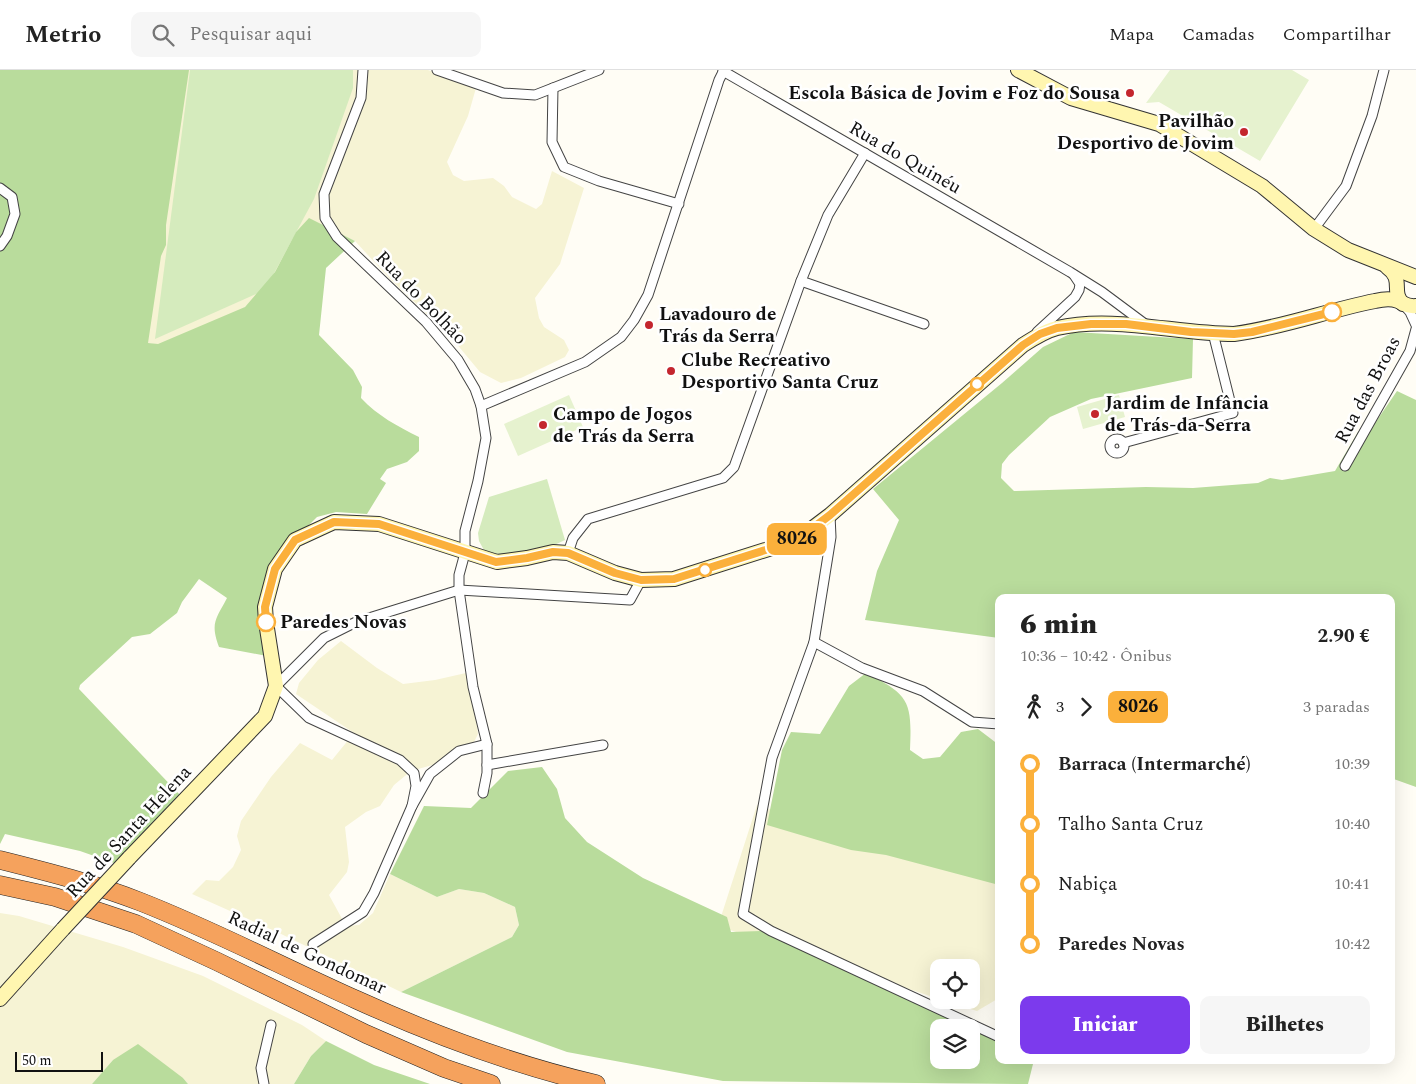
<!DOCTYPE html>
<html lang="pt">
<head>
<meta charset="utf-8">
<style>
  body { margin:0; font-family:Spectral,serif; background:#f6f6f6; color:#222; height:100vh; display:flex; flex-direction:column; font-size:19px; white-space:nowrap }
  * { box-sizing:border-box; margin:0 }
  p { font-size:16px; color:#767676 }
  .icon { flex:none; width:28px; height:28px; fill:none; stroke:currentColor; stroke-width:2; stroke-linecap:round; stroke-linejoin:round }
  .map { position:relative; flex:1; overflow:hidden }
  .side { position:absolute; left:995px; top:524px; width:400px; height:470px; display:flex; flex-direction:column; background:#fff; border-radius:10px; box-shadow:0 5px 20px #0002 }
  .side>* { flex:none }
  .badge { padding:0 10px; border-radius:8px; font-size:18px; line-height:32px }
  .controls { position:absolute; left:930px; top:889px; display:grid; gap:10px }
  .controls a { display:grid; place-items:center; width:50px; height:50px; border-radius:10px; background:#fff; box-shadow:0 5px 20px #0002; font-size:25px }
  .scale { position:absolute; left:15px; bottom:12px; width:88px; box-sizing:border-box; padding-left:5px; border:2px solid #111; border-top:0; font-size:14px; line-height:18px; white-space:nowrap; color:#111; -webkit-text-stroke:4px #fff; paint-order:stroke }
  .map>.badge { position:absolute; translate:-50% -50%; box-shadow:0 0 0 2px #fff }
  .legs { display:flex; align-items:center; gap:8px; height:55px; padding:0 25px; font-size:16px }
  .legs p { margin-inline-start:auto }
  .summary { display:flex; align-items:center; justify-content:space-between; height:85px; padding:0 25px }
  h1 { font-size:28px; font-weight:800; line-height:38px }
  .action { display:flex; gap:10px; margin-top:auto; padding:10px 25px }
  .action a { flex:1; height:58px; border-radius:10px; background:#7c3aed; color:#fff; font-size:20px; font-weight:800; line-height:58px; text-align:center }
  .action a+a { background:#f6f6f6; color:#222 }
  ul { padding:0 25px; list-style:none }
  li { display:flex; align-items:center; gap:18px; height:60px; font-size:19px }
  li i { display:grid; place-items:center; width:8px; height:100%; margin:0 6px; background:currentColor }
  li i::after { content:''; width:12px; height:12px; margin:-6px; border:4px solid; border-radius:50%; background:#fff }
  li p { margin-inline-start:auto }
  li:first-child i { background:linear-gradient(#0000 50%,currentColor 0) }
  li:last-child i { background:linear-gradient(currentColor 50%,#0000 0) }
  header { display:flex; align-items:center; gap:30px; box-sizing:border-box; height:70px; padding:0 25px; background:#fff; border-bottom:1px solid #e0e0e0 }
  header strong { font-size:24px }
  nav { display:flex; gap:28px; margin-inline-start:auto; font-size:18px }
  .search { width:350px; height:45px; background:#f6f6f6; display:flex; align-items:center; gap:12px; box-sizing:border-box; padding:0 18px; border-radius:10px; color:#767676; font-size:19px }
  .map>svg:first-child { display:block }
</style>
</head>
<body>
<header>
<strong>Metrio</strong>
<div class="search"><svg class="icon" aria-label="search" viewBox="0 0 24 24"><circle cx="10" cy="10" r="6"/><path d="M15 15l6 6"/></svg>Pesquisar aqui</div>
<nav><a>Mapa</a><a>Camadas</a><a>Compartilhar</a></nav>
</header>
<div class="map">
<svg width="1416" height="1014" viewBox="0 0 1416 1014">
  <rect width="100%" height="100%" fill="#fffdf5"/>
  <g fill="#f6f3d4">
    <polygon points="114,0 428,0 476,18 468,46 447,92 453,105 464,111 493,108 504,116 512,127 536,139 542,134 552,101 584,118 560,194 535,228 539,248 544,257 564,270 569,280 565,287 521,308 501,313 480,302 450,266 390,209 355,171 309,149 296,162 275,202 252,230 223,259 163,275 128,271"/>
    <polygon points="341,571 377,598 403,614 435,610 466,603 474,637 478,664 474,672 436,694 411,701 394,715 380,736 366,742 345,757 349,792 347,802 329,825 346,856 359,855 373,843 390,804 437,827 459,819 484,823 515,837 519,855 512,867 401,922 277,862 192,824 206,810 219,811 233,797 241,780 237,766 241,751 271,707 300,673 332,690 354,663 296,624 299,613 318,590"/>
    <polygon points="757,735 999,814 999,928 977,941 941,930 971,930 971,898 939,898 939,929 718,856"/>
    <polygon points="0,843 19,846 123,877 203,906 302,955 326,971 311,986 294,1014 188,1014 183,1008 113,990 92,1014 0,1014"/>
  </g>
  <g fill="#d5ebbd">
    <polygon points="190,0 353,0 353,18 314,129 265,220 155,269"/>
    <polygon points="547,409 565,470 546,479 507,487 485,482 479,471 478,463 489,427"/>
  </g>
  <g fill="#b9dc9c" fill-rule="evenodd">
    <path d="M0 0H189L166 155V175L161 186 148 273 158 274 245 237 275 202 296 162 309 148 355 171 326 198 319 265 353 300 362 317 361 328C378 346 397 356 419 367V381L407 392 387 399 380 409 386 413 367 444 336 442 317 447 269 495 261 524 258 546 267 586 219 577C210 553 216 549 227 528L199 509 182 532 177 543 150 564 132 567 80 615 79 619 181 726 117 794 80 781 5 764 0 774Z"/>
    <polygon points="1074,262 1193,269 1192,308 1091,329 1050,347 1009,385 1002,394 1001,408 1014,421 1146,417 1193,418 1258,413 1270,408 1282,410 1335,401 1358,362 1373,356 1397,321 1416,330 1416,717 1391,708 1391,528 999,528 999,568 865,550 877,501 899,450 873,419 1002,313 1043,277"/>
    <path d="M866 603C910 625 912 632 910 680L923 689 940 687 961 662 978 659 999 675V815L886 785 851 780 767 755 782 680 791 662 820 664 849 616Z"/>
    <path d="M542 697 557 719 565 748 587 772 643 808 727 847 731 862 761 861 950 946 999 970V990H1034L1028 1014 723 1011 567 982 401 922 512 867 519 855 515 837 484 823 459 819 437 827 390 804 424 736 471 738 508 701ZM939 958H971V990H939Z"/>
    <polygon points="326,971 374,995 430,1014 294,1014 311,986"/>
    <polygon points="138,974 183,1008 188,1014 92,1014 113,990"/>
  </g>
  <g fill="#e6f2cf">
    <polygon points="1170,0 1292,0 1309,10 1260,91 1159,32 1146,33"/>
    <polygon points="569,325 583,357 518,386 504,354"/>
    <polygon points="1119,325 1125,347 1083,359 1077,337"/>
  </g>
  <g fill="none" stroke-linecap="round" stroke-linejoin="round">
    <defs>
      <g id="minor">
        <polyline points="363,0 361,28 324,124 325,148 337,167 426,252 458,290 475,319 481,336 486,368 478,411 465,461 465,483 459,505 459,520 473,617 487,674 487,703 483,723"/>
        <polyline points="437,0 503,23 535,25 599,0"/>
        <polyline points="723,1 1070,202 1102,222 1145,254"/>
        <polyline points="553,18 552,72 564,97 599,111 679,134"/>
        <polyline points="0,118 12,127 15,144 7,166 0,176"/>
        <polyline points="1314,159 1346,116 1372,46 1384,0"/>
        <polyline points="801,211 924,254"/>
        <polyline points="1403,234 1410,242 1416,255"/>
        <polyline points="1037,262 1075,227 1079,220 1080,214 1074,205"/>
        <polyline points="481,336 585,292 621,267 634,250 648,225 719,10 724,0"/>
        <circle cx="1117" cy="376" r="7"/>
        <polyline points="1123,373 1233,343 1213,263"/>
        <polyline points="1345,396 1410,281 1416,259"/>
        <polyline points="830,445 831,467 814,572 772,688 743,844 771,861 999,967"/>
        <polyline points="568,483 573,468 588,449 723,408 734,397 801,211 828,145 865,83"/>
        <polyline points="814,572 862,598 923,621 972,652 999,654"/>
        <polyline points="487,695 603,675"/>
        <polyline points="412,736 416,716 414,703 400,690 309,648 276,616 324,568 356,552 459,520 630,530 641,510"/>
        <polyline points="313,874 363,842 374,823 412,736 430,704 459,681 487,674"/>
        <polyline points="264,1014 261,998 271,955"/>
      </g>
      <g id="secondary">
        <polyline points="1018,0 1071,28 1159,54 1262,116 1314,159 1348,180 1416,207"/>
        <path d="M1387 197C1405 210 1390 221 1403 234"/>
        <path d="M129 788 265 646 276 616 266 552 265 537 275 499 295 470 334 452 379 454 497 492 527 488 553 482 568 483 615 503 641 510 674 509 797 470 830 445 1023 275C1034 268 1045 261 1057 258 1113 245 1177 264 1234 264 1282 258 1328 240 1375 231 1383 229 1391 228 1398 231 1405 234 1408 237 1416 236"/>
        <polyline points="0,929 63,859"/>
      </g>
      <g id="motorway">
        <path d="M0 790C48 802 95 814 141 832 215 861 285 898 357 930 434 965 514 995 596 1014"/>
        <polyline points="0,815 55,827 136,854 216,891 366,964 444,998 491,1014"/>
      </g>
    </defs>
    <use href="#minor" stroke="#444" stroke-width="11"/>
    <use href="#secondary" stroke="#333" stroke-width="16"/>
    <use href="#motorway" stroke="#222" stroke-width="19"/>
    <use href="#minor" stroke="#fff" stroke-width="9"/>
    <use href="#secondary" stroke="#fff6b0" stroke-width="14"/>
    <use href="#motorway" stroke="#f5a25d" stroke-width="18"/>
    <defs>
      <polyline id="secondary-bridge" points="63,859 129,788"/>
    </defs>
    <use href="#secondary-bridge" stroke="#333" stroke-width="16" stroke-linecap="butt"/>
    <use href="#secondary-bridge" stroke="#fff6b0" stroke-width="14"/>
  </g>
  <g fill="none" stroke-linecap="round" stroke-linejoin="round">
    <defs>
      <polyline id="line-1" points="266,552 265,537 275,499 295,470 334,452 379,454 496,492 527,488 553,482 568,483 615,503 641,510 674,509 797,470 830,445 1023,275 1040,264 1057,258 1091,254 1126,254 1191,262 1234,264 1252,262 1332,242"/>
    </defs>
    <use href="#line-1" stroke="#fff" stroke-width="11"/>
    <use href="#line-1" stroke="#fbb03b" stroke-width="8"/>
  </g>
  <g fill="#c4262e" stroke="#fff" stroke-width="2">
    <circle cx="1130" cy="23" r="5"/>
    <circle cx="1244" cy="62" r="5"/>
    <circle cx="649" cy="255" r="5"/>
    <circle cx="671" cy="301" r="5"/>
    <circle cx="1095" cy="344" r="5"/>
    <circle cx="543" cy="355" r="5"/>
  </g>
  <g fill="#fff" stroke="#fbb03b" stroke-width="2.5">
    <circle cx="1332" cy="242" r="9"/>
    <circle cx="977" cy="314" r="6"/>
    <circle cx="705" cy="500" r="6"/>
    <circle cx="266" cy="552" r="9"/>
  </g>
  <g text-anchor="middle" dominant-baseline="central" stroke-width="5" stroke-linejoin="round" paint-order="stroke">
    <g font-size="19" font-weight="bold" fill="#111" stroke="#fff" text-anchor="start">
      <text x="1120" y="23" text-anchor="end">Escola Básica de Jovim e Foz do Sousa</text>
      <text x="1234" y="51" text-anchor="end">Pavilhão<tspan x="1234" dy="22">Desportivo de Jovim</tspan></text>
      <text x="659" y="244">Lavadouro de<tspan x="659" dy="22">Trás da Serra</tspan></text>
      <text x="681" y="290">Clube Recreativo<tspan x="681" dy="22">Desportivo Santa Cruz</tspan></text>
      <text x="1105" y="333">Jardim de Infância<tspan x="1105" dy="22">de Trás-da-Serra</tspan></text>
      <text x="553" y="344">Campo de Jogos<tspan x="553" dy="22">de Trás da Serra</tspan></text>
    </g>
    <g font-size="19" fill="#111" stroke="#fff">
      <text transform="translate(905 88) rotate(30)">Rua do Quinéu</text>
      <text transform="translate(421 228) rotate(46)">Rua do Bolhão</text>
      <text transform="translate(1368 320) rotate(-62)">Rua das Broas</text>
      <text transform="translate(129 762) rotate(-47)">Rua de Santa Helena</text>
      <text transform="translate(307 883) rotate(25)">Radial de Gondomar</text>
    </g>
    <g font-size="19" font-weight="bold" fill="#111" stroke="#fff" text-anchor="start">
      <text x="280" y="552">Paredes Novas</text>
    </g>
  </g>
</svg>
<div class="controls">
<a><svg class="icon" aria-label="locate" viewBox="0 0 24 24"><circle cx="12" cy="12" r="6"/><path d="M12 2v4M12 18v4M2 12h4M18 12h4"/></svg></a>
<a><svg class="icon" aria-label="layers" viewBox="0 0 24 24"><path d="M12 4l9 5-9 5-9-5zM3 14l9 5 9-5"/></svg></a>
</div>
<div class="scale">50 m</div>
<b class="badge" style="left:797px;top:469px;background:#fbb03b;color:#111">8026</b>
<section class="side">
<div class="summary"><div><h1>6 min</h1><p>10:36 – 10:42 · Ônibus</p></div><b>2.90 €</b></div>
<div class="legs"><svg class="icon" aria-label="walk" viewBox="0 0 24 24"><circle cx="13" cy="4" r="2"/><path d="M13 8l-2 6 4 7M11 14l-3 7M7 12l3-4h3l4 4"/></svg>3<svg class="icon" aria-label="forward" viewBox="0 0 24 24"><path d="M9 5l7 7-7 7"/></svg><b class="badge" style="background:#fbb03b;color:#111">8026</b><p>3 paradas</p></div>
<ul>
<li><i style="color:#fbb03b"></i><b>Barraca (Intermarché)</b><p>10:39</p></li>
<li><i style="color:#fbb03b"></i><span>Talho Santa Cruz</span><p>10:40</p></li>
<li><i style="color:#fbb03b"></i><span>Nabiça</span><p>10:41</p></li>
<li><i style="color:#fbb03b"></i><b>Paredes Novas</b><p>10:42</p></li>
</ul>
<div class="action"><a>Iniciar</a><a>Bilhetes</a></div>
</section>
</div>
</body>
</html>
